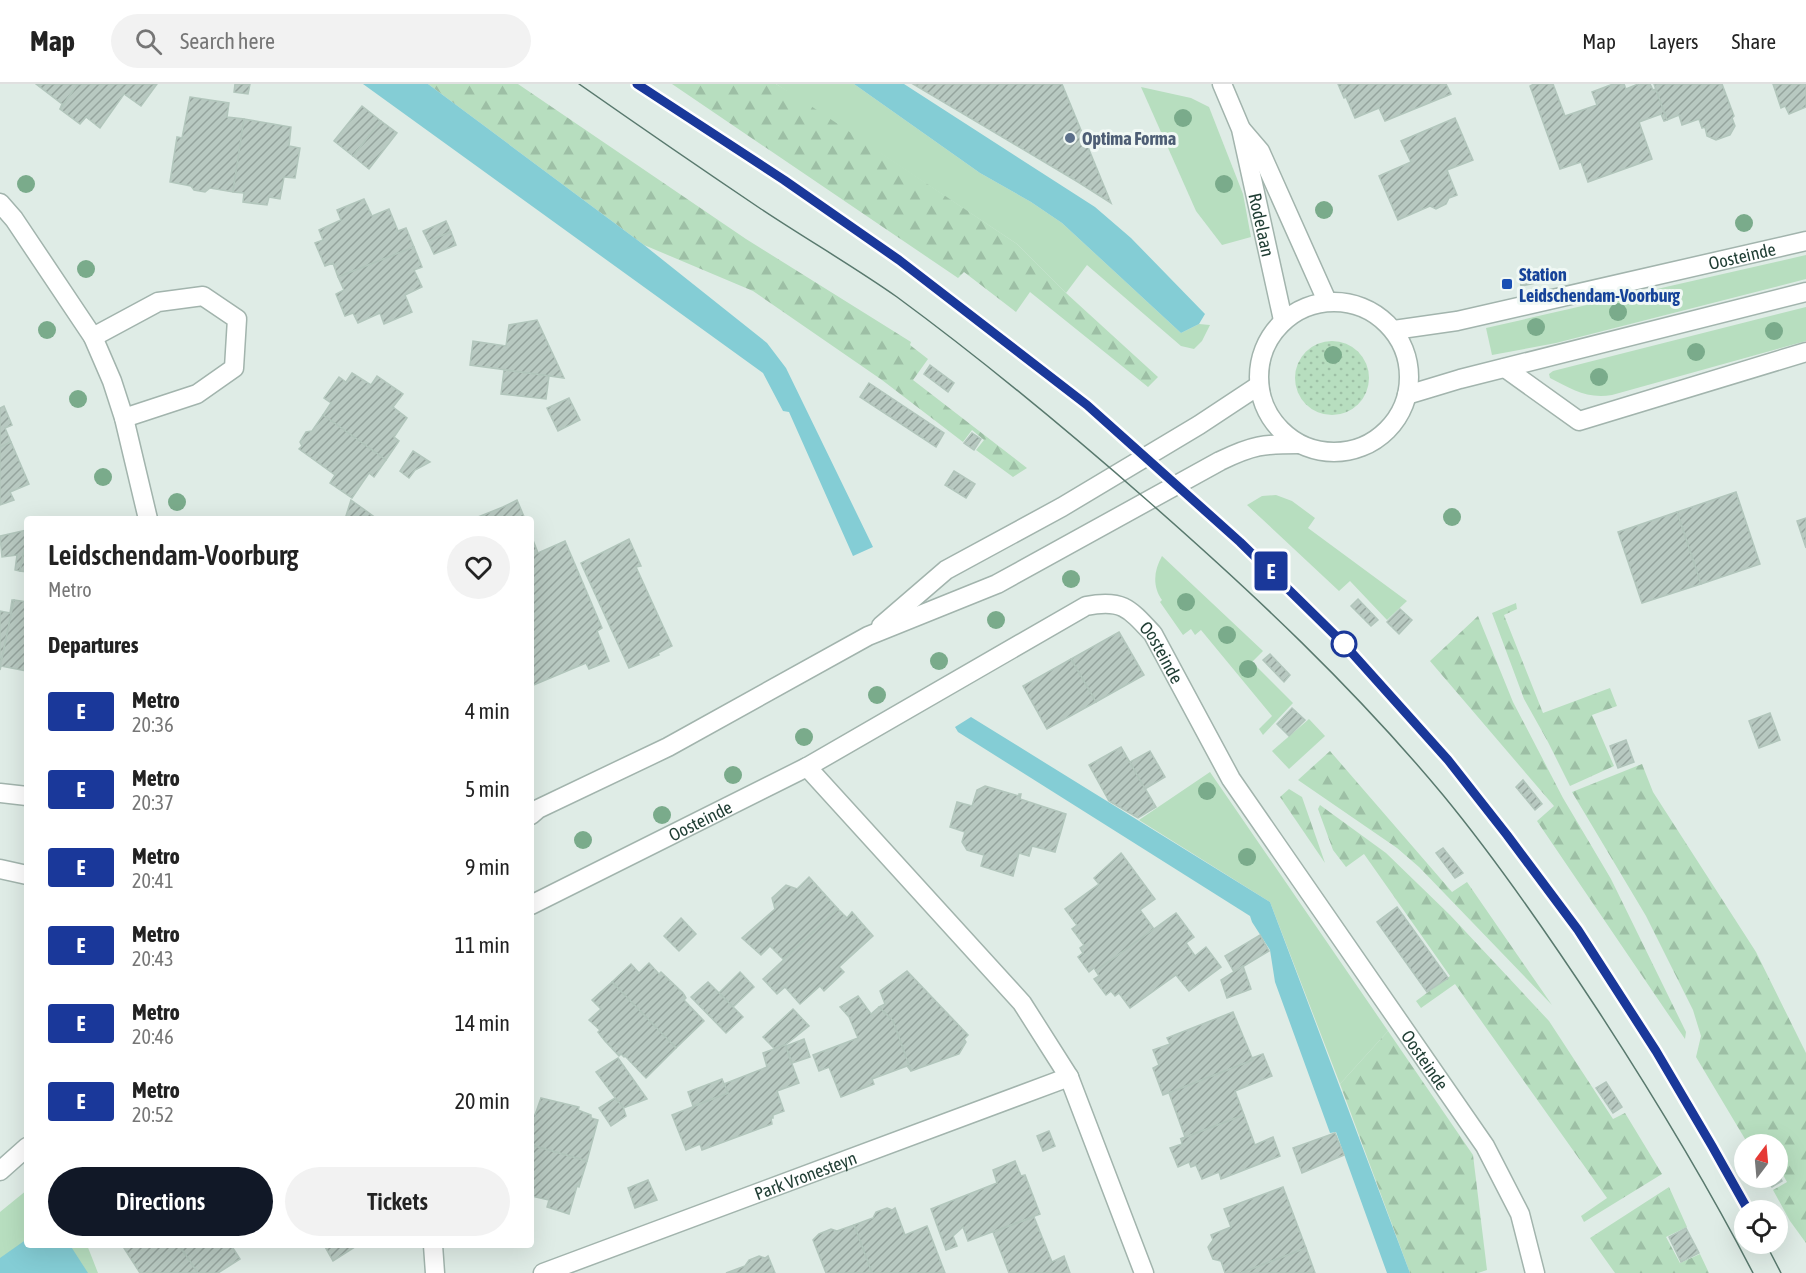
<!DOCTYPE html>
<html lang="en">
<head>
<meta charset="utf-8">
<style>
  body { margin:0; font-family:"Asap Condensed",sans-serif; background:#f2f2f2; color:#222; height:100vh; display:flex; flex-direction:column; font-size:22px; white-space:nowrap }
  * { box-sizing:border-box; margin:0 }
  p { font-size:20px; color:#767676 }
  .icon { flex:none; width:33px; height:33px; fill:none; stroke:currentColor; stroke-width:2; stroke-linecap:round; stroke-linejoin:round }
  .map { position:relative; flex:1; overflow:hidden }
  .details { position:absolute; left:24px; top:432px; width:510px; height:732px; display:flex; flex-direction:column; background:#fff; border-radius:6px; box-shadow:0 6px 24px #0002 }
  .details>* { flex:none }
  .badge { padding:0 12px; border-radius:4px; font-size:21px; line-height:39px }
  .needle { width:39px; rotate:16deg }
  .controls { position:absolute; left:1734px; top:1050px; display:grid; gap:12px }
  .controls a { display:grid; place-items:center; width:54px; height:54px; border-radius:50%; background:#fff; box-shadow:0 6px 24px #0002; font-size:30px }
  .map>.badge { position:absolute; translate:-50% -50%; box-shadow:0 0 0 3px #fff }
  h2 { padding:0 24px; font-size:22px; line-height:54px }
  .round { display:grid; place-items:center; flex:none; width:63px; height:63px; border-radius:32px; background:#f2f2f2 }
  .overview { display:flex; align-items:center; justify-content:space-between; height:102px; padding:0 24px }
  h1 { font-size:28px; font-weight:600; line-height:45px }
  .cta { display:flex; gap:12px; margin-top:auto; padding:12px 24px }
  .cta a { flex:1; height:69px; border-radius:36px; background:#111827; color:#fff; font-size:24px; font-weight:600; line-height:69px; text-align:center }
  .cta a+a { background:#f2f2f2; color:#222 }
  ul { padding:0; list-style:none }
  li { display:flex; align-items:center; gap:18px; height:78px; padding:0 24px }
  li div { flex:1 }
  li b { display:block; font-size:22px }
  li em { font-style:normal }
  li .badge { min-width:66px; font-weight:700; text-align:center }
  header { display:flex; align-items:center; gap:36px; box-sizing:border-box; height:84px; padding:0 30px; background:#fff; border-bottom:2px solid #e0e0e0 }
  header strong { font-size:28px }
  nav { display:flex; gap:33px; margin-inline-start:auto; font-size:21px }
  .search { width:420px; height:54px; background:#f2f2f2; display:flex; align-items:center; gap:15px; box-sizing:border-box; padding:0 21px; border-radius:33px; color:#767676; font-size:22px }
  .map>svg:first-child { display:block }
</style>
</head>
<body>
<header>
<strong>Map</strong>
<div class="search"><svg class="icon" aria-label="search" viewBox="0 0 24 24"><circle cx="10" cy="10" r="6"/><path d="M15 15l6 6"/></svg>Search here</div>
<nav><a>Map</a><a>Layers</a><a>Share</a></nav>
</header>
<div class="map">
<svg width="1806" height="1189" viewBox="0 0 1806 1189">
  <defs>
    <pattern id="forest-firs" width="22" height="20" patternUnits="userSpaceOnUse" patternTransform="scale(1.5)"><rect width="22" height="20" fill="#b7debf"/><path d="M5 1l3.5 6h-7zM16 11l3.5 6h-7z" fill="#9dbfa5"/></pattern>
    <pattern id="garden-dots" width="8" height="8" patternUnits="userSpaceOnUse" patternTransform="scale(1.5)"><rect width="8" height="8" fill="#b7debf"/><path d="M2 2h.1M6 6h.1" fill="none" stroke="#9dbfa5" stroke-width="1.8" stroke-linecap="round"/></pattern>
    <pattern id="building-hatch" width="6" height="6" patternUnits="userSpaceOnUse" patternTransform="scale(1.5)"><rect width="6" height="6" fill="#b8c9c1"/><path d="M-1 1l2-2M0 6l6-6M5 7l2-2" fill="none" stroke="#95a49d"/></pattern>
  </defs>
  <rect width="100%" height="100%" fill="#dfece6"/>
  <g fill="#b7debf">
    <polygon points="776,0 854,0 980,89 1031,118 1062,139 1181,249 1199,240 1210,241 1202,257 1194,265 1181,262 1087,181 1066,209 1017,160"/>
    <polygon points="1141,3 1191,14 1209,23 1243,110 1251,153 1222,161 1196,127"/>
    <polygon points="1806,171 1806,195 1556,259 1492,271 1486,244"/>
    <path d="M1806 223V257L1612 311C1586 315 1572 305 1550 294L1549 290 1553 287Z"/>
    <polygon points="1276,411 1292,417 1315,434 1308,444 1407,517 1387,536 1350,497 1339,507 1247,421 1262,412"/>
    <path d="M1162 472 1263 567 1252 578 1293 619 1263 651 1259 645 1272 632 1201 546 1195 551 1191 545 1183 551 1160 518 1162 516C1152 502 1154 486 1162 472Z"/>
    <polygon points="1309,635 1325,652 1289,685 1272,667"/>
    <polygon points="1210,688 1388,947 1340,1000 1270,818 1139,736"/>
    <polygon points="27,1106 27,1161 87,1161 98,1189 0,1189 0,1128"/>
  </g>
  <g fill="url(#forest-firs)">
    <polygon points="428,0 518,0 746,155 911,258 910,261 928,275 913,296 1027,384 1013,393 976,366 984,356 972,346 963,358 882,296 753,207 644,161"/>
    <polygon points="672,0 776,0 796,12 1017,160 1066,209 1158,293 1148,303 1030,208 1016,228 964,188 958,194"/>
    <polygon points="1516,519 1517,525 1504,531 1543,629 1610,604 1617,622 1592,631 1614,682 1570,702 1548,658 1524,615 1492,529"/>
    <polygon points="1478,532 1513,618 1563,714 1611,795 1686,948 1685,955 1537,737 1554,722 1430,577"/>
    <polygon points="1330,667 1452,808 1467,798 1552,921 1419,783 1397,764 1298,696"/>
    <polygon points="1642,680 1653,708 1756,868 1806,969 1806,1159 1790,1137 1773,1106 1787,1098 1778,1082 1778,1060 1766,1060 1763,1057 1756,1060 1748,1060 1696,973 1701,952 1693,926 1646,832 1572,708"/>
    <polygon points="1289,705 1302,713 1325,779 1280,713"/>
    <polygon points="1320,721 1386,769 1450,831 1549,937 1613,1035 1625,1029 1662,1090 1584,1138 1581,1132 1607,1114 1455,900 1421,924 1416,917 1450,892 1364,770 1346,783 1333,766 1318,725"/>
    <polygon points="1388,947 1473,1071 1487,1186 1478,1189 1410,1189 1340,1000"/>
    <polygon points="1669,1103 1687,1143 1666,1153 1680,1179 1700,1170 1709,1189 1615,1189 1590,1154"/>
  </g>
  <circle fill="url(#garden-dots)" cx="1332" cy="294" r="37"/>
  <g fill="#84cdd5">
    <polygon points="363,0 428,0 644,161 767,259 786,284 873,463 853,472 789,328 783,327 763,289"/>
    <polygon points="854,0 904,0 1095,123 1131,154 1205,230 1199,240 1181,249 1062,139 1031,118 980,89"/>
    <polygon points="971,633 1270,818 1410,1189 1387,1189 1336,1048 1330,1049 1275,898 1270,866 1252,838 1250,832 958,648 955,643"/>
    <polygon points="27,1155 27,1161 70,1161 88,1189 0,1189 0,1174"/>
  </g>
  <g fill="url(#building-hatch)" stroke="#b2c6bc" stroke-width="1.5">
    <polygon points="36,0 78,0 60,25 62,20"/>
    <polygon points="78,0 157,0 141,22 124,10 100,44 86,33 80,40 60,25"/>
    <polygon points="235,0 250,0 248,10 234,8"/>
    <polygon points="913,0 1062,0 1111,119 1078,98"/>
    <polygon points="1338,0 1446,0 1451,10 1385,37 1379,24 1355,34 1346,13 1344,14"/>
    <polygon points="1534,0 1553,0 1565,32 1597,21 1592,8 1613,0 1624,0 1626,5 1638,0 1650,0 1653,6 1656,5 1667,36 1664,37 1661,30 1639,38 1652,75 1588,98 1581,78 1560,85 1530,2"/>
    <polygon points="1654,0 1722,0 1734,32 1732,34 1735,42 1730,51 1716,56 1707,52 1705,43 1702,44 1699,35 1682,41 1679,31 1667,36"/>
    <polygon points="1773,0 1806,0 1806,23 1789,30 1785,22 1781,24"/>
    <polygon points="190,13 229,19 227,33 244,35 233,108 210,104 205,108 194,106 191,102 170,98 177,53 182,54"/>
    <polygon points="362,22 381,37 353,72 334,57"/>
    <polygon points="1455,34 1473,76 1447,86 1457,111 1449,114 1446,120 1436,125 1430,122 1398,136 1379,92 1411,78 1401,57"/>
    <polygon points="244,35 291,43 289,62 300,64 295,94 284,93 280,115 269,113 267,121 243,118 244,109 233,108"/>
    <polygon points="381,37 397,49 369,85 353,72"/>
    <polygon points="364,115 372,132 389,125 398,147 406,144 414,163 338,193 333,179 325,182 315,159 323,156 319,146 341,136 337,126"/>
    <polygon points="446,137 451,148 428,157 423,147"/>
    <polygon points="451,148 456,161 434,170 428,157"/>
    <polygon points="414,163 422,183 414,186 422,203 405,211 412,228 384,240 380,229 358,239 353,229 345,232 336,210 344,206 338,193"/>
    <polygon points="1549,183 1551,196 1521,202 1519,190"/>
    <polygon points="537,236 564,294 470,281 473,257 506,262 509,241"/>
    <polygon points="930,281 954,299 948,308 924,290"/>
    <polygon points="504,286 549,292 546,315 501,310"/>
    <polygon points="352,289 371,301 377,292 403,310 393,323 407,334 394,353 399,357 386,376 323,331 331,319 324,314 339,293 346,298"/>
    <polygon points="869,299 944,349 936,363 860,313"/>
    <polygon points="569,314 580,336 558,347 547,324"/>
    <polygon points="4,322 12,341 5,344 11,358 0,363 0,324"/>
    <polygon points="323,331 386,376 374,393 369,389 352,414 330,399 335,391 299,365 302,362 300,358 306,348 312,347"/>
    <polygon points="972,349 981,355 974,366 964,359"/>
    <polygon points="11,358 29,400 10,408 14,416 0,421 0,363"/>
    <polygon points="413,367 430,378 415,386 409,394 400,387"/>
    <polygon points="954,387 975,400 966,414 945,401"/>
    <polygon points="1736,408 1760,480 1701,500 1677,428"/>
    <polygon points="351,416 376,434 378,435 345,435"/>
    <polygon points="517,416 525,435 473,435 503,423"/>
    <polygon points="1677,428 1701,500 1642,519 1618,448"/>
    <polygon points="1806,434 1806,464 1797,437"/>
    <polygon points="27,446 27,466 24,466 20,487 15,486 17,471 2,473 0,452"/>
    <polygon points="531,451 538,469 565,457 602,544 597,547 609,577 589,585 586,579 531,602"/>
    <polygon points="629,455 641,482 636,483 672,562 658,569 659,571 629,584 581,479"/>
    <polygon points="24,466 27,466 27,488 20,487"/>
    <polygon points="1358,515 1378,536 1371,542 1351,522"/>
    <polygon points="12,516 14,516 0,584 0,527 10,529"/>
    <polygon points="14,516 27,518 27,587 1,582 0,586 0,584"/>
    <polygon points="1400,525 1412,536 1399,550 1387,538"/>
    <polygon points="1119,548 1144,591 1096,618 1071,575"/>
    <polygon points="1270,570 1290,591 1284,598 1263,576"/>
    <polygon points="1071,575 1096,618 1047,645 1023,602"/>
    <polygon points="1292,624 1305,636 1289,652 1277,640"/>
    <polygon points="1770,629 1780,656 1759,664 1749,637"/>
    <polygon points="1626,656 1634,678 1618,684 1610,662"/>
    <polygon points="1121,663 1156,723 1138,734 1109,717 1089,681"/>
    <polygon points="1150,667 1165,693 1145,705 1130,678"/>
    <polygon points="1523,696 1542,720 1535,726 1516,703"/>
    <polygon points="985,702 1019,712 1019,710 1021,710 1020,715 1066,730 1055,768 1032,762 1029,772 1019,769 1013,792 981,782 984,771 967,766 962,758 965,748 950,743 957,718 972,722 977,706"/>
    <polygon points="1443,764 1463,789 1455,794 1436,769"/>
    <polygon points="1121,769 1155,815 1140,826 1154,845 1096,887 1094,884 1089,888 1078,873 1083,869 1080,864 1084,861 1072,845 1077,841 1065,825 1099,800 1094,794"/>
    <polygon points="809,793 838,825 783,875 770,862 761,871 742,854 775,825 772,814 786,801 797,805"/>
    <polygon points="1397,823 1448,894 1427,908 1377,838"/>
    <polygon points="838,825 847,834 852,828 873,852 839,883 844,888 824,907 820,902 800,920 785,903 777,910 763,895"/>
    <polygon points="1176,829 1194,853 1186,859 1195,872 1206,863 1221,883 1189,907 1176,891 1130,924 1119,909 1115,912 1111,907 1106,911 1094,895 1099,892 1096,887"/>
    <polygon points="681,834 696,850 679,867 664,852"/>
    <polygon points="1260,851 1269,867 1234,888 1225,872"/>
    <polygon points="649,879 659,890 661,888 683,909 686,914 684,916 704,937 676,964 612,898 631,880 639,889"/>
    <polygon points="1243,882 1251,905 1227,914 1221,896"/>
    <polygon points="907,887 968,951 964,955 966,958 959,970 911,987 893,937 879,923 885,920 880,907"/>
    <polygon points="740,888 754,903 733,923 719,909"/>
    <polygon points="612,898 676,964 646,994 625,972 624,973 621,970 619,972 605,957 598,948 600,946 589,936 601,925 592,916"/>
    <polygon points="708,898 743,933 726,949 691,913"/>
    <polygon points="858,912 871,930 879,923 893,937 911,987 907,982 872,995 874,1000 841,1013 829,983 819,987 813,971 858,954 849,933 840,923"/>
    <polygon points="793,925 809,942 785,961 775,965 763,953"/>
    <polygon points="1233,928 1253,976 1163,1011 1153,984 1159,981 1153,966 1170,960 1167,954"/>
    <polygon points="804,955 810,973 792,979 786,962"/>
    <polygon points="785,961 799,999 777,1007 784,1027 773,1031 773,1034 771,1034 772,1040 702,1066 700,1060 686,1066 672,1031 728,1009 724,1000 767,983 763,969"/>
    <polygon points="1263,970 1272,992 1235,1007 1244,1031 1180,1055 1185,1053 1169,1009 1253,976 1252,974"/>
    <polygon points="618,974 647,1015 623,1024 596,988"/>
    <polygon points="722,995 728,1009 693,1022 688,1008"/>
    <polygon points="1606,998 1622,1023 1613,1029 1596,1004"/>
    <polygon points="541,1014 579,1023 578,1026 591,1031 591,1034 598,1036 587,1077 531,1061 531,1029 535,1031"/>
    <polygon points="615,1014 623,1023 626,1032 611,1042 599,1024"/>
    <polygon points="1244,1031 1255,1061 1273,1053 1280,1072 1221,1095 1219,1088 1202,1095 1196,1081 1191,1083 1189,1078 1178,1083 1170,1064 1182,1060 1181,1055"/>
    <polygon points="1049,1047 1055,1062 1043,1067 1037,1052"/>
    <polygon points="1335,1049 1344,1071 1302,1089 1293,1064"/>
    <polygon points="531,1061 587,1077 579,1103 577,1102 569,1130 547,1123 549,1116 531,1112"/>
    <polygon points="1015,1077 1021,1092 1025,1091 1040,1130 968,1157 963,1143 953,1152 957,1162 946,1166 931,1125 997,1099 993,1086"/>
    <polygon points="1778,1090 1782,1097 1772,1103 1766,1094 1778,1094"/>
    <polygon points="648,1096 657,1116 635,1124 628,1104"/>
    <polygon points="1283,1103 1306,1164 1241,1189 1225,1189 1221,1177 1213,1175 1208,1163 1213,1156 1211,1151 1231,1143 1224,1125"/>
    <polygon points="887,1124 892,1126 895,1124 905,1151 927,1142 945,1189 872,1189 854,1141 873,1134 876,1128"/>
    <polygon points="1034,1133 1052,1178 1064,1172 1070,1189 1009,1189 993,1148"/>
    <polygon points="854,1141 872,1189 826,1189 813,1156 819,1150 831,1145 837,1147"/>
    <polygon points="1686,1144 1699,1169 1681,1178 1669,1153"/>
    <polygon points="122,1161 179,1161 198,1189 140,1189"/>
    <polygon points="179,1161 231,1161 240,1175 218,1189 198,1189"/>
    <polygon points="324,1161 358,1161 333,1177"/>
    <polygon points="1306,1164 1315,1189 1241,1189"/>
    <polygon points="759,1172 765,1174 768,1172 775,1189 726,1189 745,1182 749,1176"/>
  </g>
  <g fill="none" stroke-linecap="round" stroke-linejoin="round">
    <defs>
      <g id="minor">
        <polyline points="0,119 14,135 93,253 112,297 124,334 148,435"/>
        <polyline points="93,253 158,218 203,212 237,235 234,284 197,310 124,334"/>
        <polyline points="1505,284 1579,337 1806,268"/>
        <polyline points="807,683 1022,919 1069,993 1144,1189"/>
        <path id="s1" d="M531 821 807 683 1086 522C1122 515 1129 524 1153 550L1231 695 1485 1062 1520 1130 1535 1189"/>
        <polyline points="0,1087 27,1063"/>
        <polyline points="433,1161 435,1189"/>
        <path id="s2" d="M543 1189 1069 993"/>
      </g>
      <g id="tertiary">
        <path id="s3" d="M1222 0 1241 45 1283 236"/>
        <polyline points="1242,46 1260,67 1327,217"/>
        <circle cx="1334" cy="293" r="75"/>
        <path id="s4" d="M1394 246 1457 237 1806 157"/>
        <polyline points="1407,311 1460,295 1806,208"/>
        <polyline points="881,542 946,486 1062,423 1199,341 1258,302"/>
        <polyline points="0,709 27,712"/>
        <path d="M531 731 538 725 668 663 868 552 997 500 1220 377C1253 361 1263 360 1299 360"/>
        <polyline points="0,785 27,791"/>
      </g>
    </defs>
    <use href="#minor" stroke="#a2b4ad" stroke-width="21"/>
    <use href="#tertiary" stroke="#a2b4ad" stroke-width="21"/>
    <use href="#minor" stroke="#fff" stroke-width="18"/>
    <use href="#tertiary" stroke="#fff" stroke-width="18"/>
    <g stroke="#59796e" stroke-width="1.5">
      <path d="M579 0C639 42 700 84 761 125 806 155 853 182 897 213 984 277 1067 346 1148 417 1253 509 1354 604 1443 711 1499 779 1549 852 1597 925 1653 1011 1706 1098 1753 1189"/>
      <polyline points="637,0 784,96 899,176 1087,321 1240,458 1343,559 1448,676 1507,751 1578,846 1656,967 1712,1062 1748,1126"/>
      <polyline points="1766,1160 1781,1189"/>
    </g>
  </g>
  <g fill="#7aab8b">
    <circle cx="1183" cy="34" r="9"/>
    <circle cx="26" cy="100" r="9"/>
    <circle cx="1224" cy="100" r="9"/>
    <circle cx="1324" cy="126" r="9"/>
    <circle cx="1744" cy="139" r="9"/>
    <circle cx="86" cy="185" r="9"/>
    <circle cx="1618" cy="228" r="9"/>
    <circle cx="1536" cy="243" r="9"/>
    <circle cx="47" cy="246" r="9"/>
    <circle cx="1774" cy="247" r="9"/>
    <circle cx="1696" cy="268" r="9"/>
    <circle cx="1333" cy="271" r="9"/>
    <circle cx="1599" cy="293" r="9"/>
    <circle cx="78" cy="315" r="9"/>
    <circle cx="103" cy="393" r="9"/>
    <circle cx="177" cy="418" r="9"/>
    <circle cx="1452" cy="433" r="9"/>
    <circle cx="1071" cy="495" r="9"/>
    <circle cx="1186" cy="518" r="9"/>
    <circle cx="996" cy="536" r="9"/>
    <circle cx="1227" cy="551" r="9"/>
    <circle cx="939" cy="577" r="9"/>
    <circle cx="1248" cy="585" r="9"/>
    <circle cx="877" cy="611" r="9"/>
    <circle cx="804" cy="653" r="9"/>
    <circle cx="733" cy="691" r="9"/>
    <circle cx="1207" cy="707" r="9"/>
    <circle cx="662" cy="731" r="9"/>
    <circle cx="583" cy="756" r="9"/>
    <circle cx="1247" cy="773" r="9"/>
  </g>
  <g fill="none" stroke-linecap="round" stroke-linejoin="round">
    <defs>
      <polyline id="line" points="637,0 784,96 899,176 1087,321 1240,458 1343,559 1448,676 1507,751 1578,846 1656,967 1712,1062 1748,1126"/>
    </defs>
    <use href="#line" stroke="#fff" stroke-width="14"/>
    <use href="#line" stroke="#1a389a" stroke-width="9"/>
  </g>
  <circle fill="#5c6f8a" stroke="#f0f8f4" stroke-width="2" cx="1070" cy="54" r="6"/>
  <rect fill="#1a4fb4" stroke="#f0f8f4" stroke-width="2" x="1501" y="194" width="12" height="12" rx="3"/>
  <circle fill="#fff" stroke="#1a389a" stroke-width="3" cx="1344" cy="560" r="12"/>
  <g text-anchor="middle" dominant-baseline="central" stroke-width="6" stroke-linejoin="round" paint-order="stroke">
    <g font-size="18" font-weight="bold" fill="#4e5e75" stroke="#f0f8f4" text-anchor="start">
      <text x="1082" y="54">Optima Forma</text>
    </g>
    <g font-size="18" fill="#1f3d33" stroke="#f0f8f4">
      <text stroke="none"><textPath href="#s3" startOffset="147">Rodelaan</textPath></text>
      <text stroke="none"><textPath href="#s4" startOffset="356">Oosteinde</textPath></text>
      <text stroke="none"><textPath href="#s1" startOffset="729">Oosteinde</textPath></text>
      <text stroke="none"><textPath href="#s1" startOffset="189">Oosteinde</textPath></text>
      <text stroke="none"><textPath href="#s1" startOffset="1215">Oosteinde</textPath></text>
      <text stroke="none"><textPath href="#s2" startOffset="280">Park Vronesteyn</textPath></text>
    </g>
    <g font-size="18" font-weight="bold" fill="#164399" stroke="#f0f8f4" text-anchor="start">
      <text x="1519" y="190">Station<tspan x="1519" dy="21">Leidschendam-Voorburg</tspan></text>
    </g>
  </g>
</svg>
<div class="controls">
<a><svg class="needle" viewBox="-14 -14 28 28"><path d="M0-13l5 13h-10z" fill="#e53935"/><path d="M0 13l5-13h-10z" fill="#767676"/></svg></a>
<a><svg class="icon" aria-label="locate" viewBox="0 0 24 24"><circle cx="12" cy="12" r="6"/><path d="M12 2v4M12 18v4M2 12h4M18 12h4"/></svg></a>
</div>
<b class="badge" style="left:1271px;top:487px;background:#1a389a;color:#fff">E</b>
<section class="details">
<div class="overview"><div><h1>Leidschendam-Voorburg</h1><p>Metro</p></div><a class="round"><svg class="icon" aria-label="heart" viewBox="0 0 24 24"><path d="M12 20l-8-8c-3-5 5-10 8-4 3-6 11-1 8 4z"/></svg></a></div>
<h2>Departures</h2>
<ul>
<li><span class="badge" style="background:#1a389a;color:#fff">E</span><div><b>Metro</b><p>20:36</p></div><em>4 min</em></li>
<li><span class="badge" style="background:#1a389a;color:#fff">E</span><div><b>Metro</b><p>20:37</p></div><em>5 min</em></li>
<li><span class="badge" style="background:#1a389a;color:#fff">E</span><div><b>Metro</b><p>20:41</p></div><em>9 min</em></li>
<li><span class="badge" style="background:#1a389a;color:#fff">E</span><div><b>Metro</b><p>20:43</p></div><em>11 min</em></li>
<li><span class="badge" style="background:#1a389a;color:#fff">E</span><div><b>Metro</b><p>20:46</p></div><em>14 min</em></li>
<li><span class="badge" style="background:#1a389a;color:#fff">E</span><div><b>Metro</b><p>20:52</p></div><em>20 min</em></li>
</ul>
<div class="cta"><a>Directions</a><a>Tickets</a></div>
</section>
</div>
</body>
</html>
